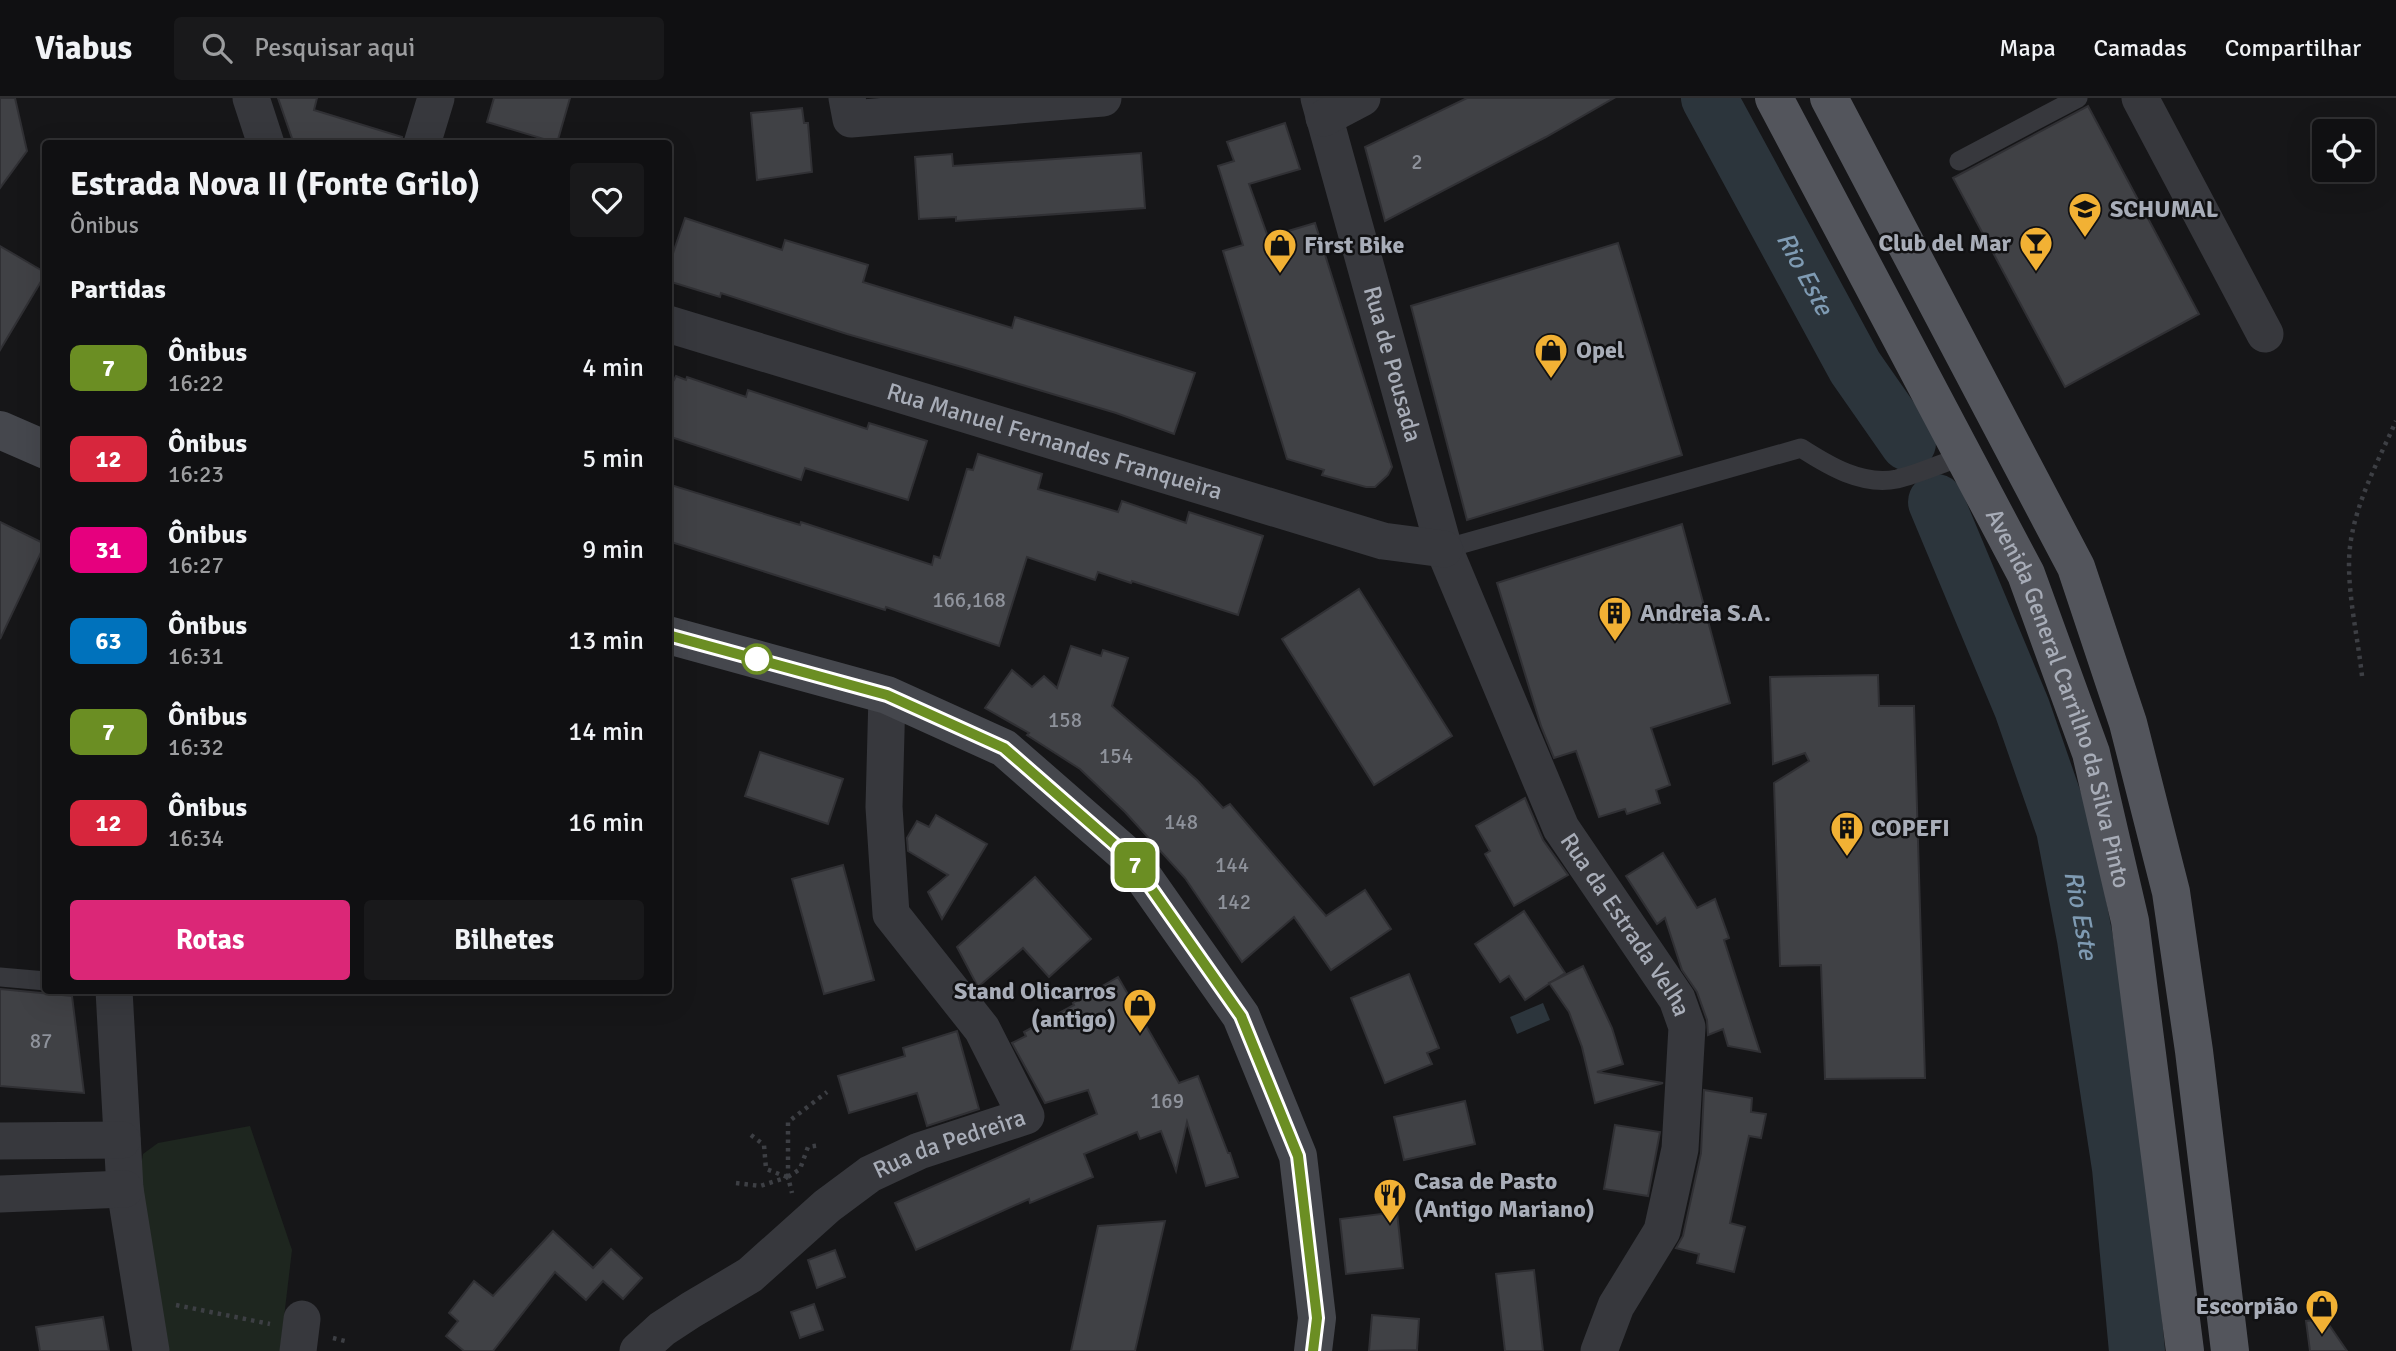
<!DOCTYPE html>
<html lang="pt">
<head>
<meta charset="utf-8">
<style>
  body { margin:0; font-family:Signika,sans-serif; background:#19191b; color:#f1f3f6; height:100vh; display:flex; flex-direction:column; font-size:26px; white-space:nowrap }
  * { box-sizing:border-box; margin:0 }
  p { font-size:23px; color:#9c9d9f }
  .icon { flex:none; width:38px; height:38px; fill:none; stroke:currentColor; stroke-width:2; stroke-linecap:round; stroke-linejoin:round }
  .map { position:relative; flex:1; overflow:hidden }
  .sheet { position:absolute; left:42px; top:42px; width:630px; height:854px; display:flex; flex-direction:column; background:#101012; border-radius:7px; box-shadow:0 7px 28px #0002,0 0 0 2px #303032 }
  .sheet>* { flex:none }
  .badge { padding:0 14px; border-radius:10px; font-size:24px; line-height:46px }
  .controls { position:absolute; left:2312px; top:21px; display:grid; gap:14px }
  .controls a { display:grid; place-items:center; width:63px; height:63px; border-radius:7px; background:#101012; box-shadow:0 7px 28px #0002,0 0 0 2px #303032; font-size:35px }
  .map>.badge { position:absolute; translate:-50% -50%; box-shadow:0 0 0 4px #fff }
  h2 { padding:0 28px; font-size:26px; line-height:63px }
  .round { display:grid; place-items:center; flex:none; width:74px; height:74px; border-radius:7px; background:#19191b }
  .head { display:flex; align-items:center; justify-content:space-between; height:119px; padding:0 28px }
  h1 { font-size:33px; font-weight:700; line-height:52px }
  .cta { display:flex; gap:14px; margin-top:auto; padding:14px 28px }
  .cta a { flex:1; height:80px; border-radius:7px; background:#db2777; color:#fff; font-size:28px; font-weight:700; line-height:80px; text-align:center }
  .cta a+a { background:#19191b; color:#f1f3f6 }
  ul { padding:0; list-style:none }
  li { display:flex; align-items:center; gap:21px; height:91px; padding:0 28px }
  li div { flex:1 }
  li b { display:block; font-size:26px }
  li em { font-style:normal }
  li .badge { min-width:77px; font-weight:700; text-align:center }
  header { display:flex; align-items:center; gap:42px; box-sizing:border-box; height:98px; padding:0 35px; background:#101012; border-bottom:2px solid #303032 }
  header strong { font-size:33px }
  nav { display:flex; gap:38px; margin-inline-start:auto; font-size:24px }
  .search { width:490px; height:63px; background:#19191b; display:flex; align-items:center; gap:18px; box-sizing:border-box; padding:0 24px; border-radius:7px; color:#9c9d9f; font-size:26px }
  .map>svg:first-child { display:block }
</style>
</head>
<body>
<header>
<strong>Viabus</strong>
<div class="search"><svg class="icon" aria-label="search" viewBox="0 0 24 24"><circle cx="10" cy="10" r="6"/><path d="M15 15l6 6"/></svg>Pesquisar aqui</div>
<nav><a>Mapa</a><a>Camadas</a><a>Compartilhar</a></nav>
</header>
<div class="map">
<svg width="2396" height="1253" viewBox="0 0 2396 1253">
  <rect width="100%" height="100%" fill="#161618"/>
  <polygon fill="#1e261f" points="250,1028 292,1152 280,1253 166,1253 140,1073 143,1056 158,1045"/>
  <polygon fill="#2c353c" points="1543,905 1550,922 1517,936 1510,919"/>
  <g fill="none" stroke-linecap="round" stroke-linejoin="round">
    <g stroke="#2c353c" stroke-width="56">
      <path id="s1" d="M1709 0 1855 269 1908 345"/>
      <path id="s2" d="M1936 404 2022 610 2064 731 2085 841 2120 1070 2137 1253"/>
    </g>
  </g>
  <g fill="#404145" stroke="#303034" stroke-width="2">
    <polygon points="0,0 15,0 27,53 0,90"/>
    <polygon points="278,0 317,0 314,12 402,39 402,46 294,46"/>
    <polygon points="494,0 570,0 557,45 487,24"/>
    <polygon points="1467,0 1614,0 1546,39 1385,123 1365,49"/>
    <polygon points="2088,8 2199,216 2065,289 1953,80"/>
    <polygon points="802,10 804,25 808,25 812,74 757,82 751,15"/>
    <polygon points="1285,25 1300,71 1249,86 1268,139 1315,125 1392,369 1388,377 1375,389 1366,389 1322,377 1324,372 1287,361 1223,153 1243,147 1218,68 1234,63 1227,44"/>
    <polygon points="1141,55 1145,110 956,123 956,119 919,121 915,59 952,56 953,68"/>
    <polygon points="685,120 782,152 785,142 868,167 863,184 1012,230 1015,219 1195,275 1174,336 1116,315 962,269 847,236 721,195 720,199 668,183 668,170"/>
    <polygon points="1618,145 1682,357 1467,422 1411,208"/>
    <polygon points="0,148 46,175 0,252"/>
    <polygon points="676,278 686,282 687,279 746,299 748,292 867,331 869,325 927,343 908,402 805,370 801,382 668,338 668,280 674,282"/>
    <polygon points="978,356 1042,376 1038,391 1084,404 1118,414 1122,403 1186,425 1189,414 1263,438 1238,517 1132,483 1131,485 1098,474 1095,482 1027,459 999,548 886,509 885,512 668,443 668,386 800,427 801,424 932,467 934,458 940,460 967,371 973,372"/>
    <polygon points="0,424 45,446 0,541"/>
    <polygon points="1682,426 1730,605 1651,630 1670,687 1656,692 1660,705 1627,716 1625,711 1599,719 1576,653 1554,660 1541,628 1497,485"/>
    <polygon points="1359,491 1452,638 1374,687 1282,541"/>
    <polygon points="1071,548 1101,558 1103,552 1128,560 1112,608 1197,682 1223,710 1230,706 1326,818 1365,792 1391,831 1331,872 1294,819 1242,864 1185,780 1125,714 1080,671 1027,637 1029,635 985,610 1012,572 1032,589 1044,578 1057,590"/>
    <polygon points="1878,577 1879,608 1914,608 1925,980 1825,981 1821,867 1780,868 1774,685 1809,663 1805,655 1773,666 1770,579"/>
    <polygon points="760,654 843,681 828,726 745,698"/>
    <polygon points="1525,700 1543,742 1568,777 1514,808 1485,756 1490,753 1476,728"/>
    <polygon points="936,717 987,746 942,821 928,794 948,777 908,753 907,740 917,723 929,729"/>
    <polygon points="1663,755 1697,810 1715,801 1729,840 1724,842 1760,954 1728,948 1723,931 1708,937 1707,922 1697,894 1682,872 1665,820 1657,826 1626,778"/>
    <polygon points="843,767 874,882 824,896 792,781"/>
    <polygon points="1035,779 1091,841 1049,879 1023,850 978,889 957,849"/>
    <polygon points="1524,813 1565,875 1525,902 1509,878 1500,884 1475,846"/>
    <polygon points="1583,868 1612,930 1623,966 1597,974 1663,985 1595,1005 1582,949 1569,914 1549,885"/>
    <polygon points="1409,876 1439,950 1427,955 1432,966 1385,985 1351,900"/>
    <polygon points="1118,879 1179,985 1198,978 1228,1055 1230,1055 1238,1079 1206,1088 1187,1024 1176,1073 1161,1033 1140,1041 1137,1034 1084,1056 1093,1079 1030,1105 1029,1101 916,1152 895,1105 1097,1016 1088,992 1045,1005 1012,945 1026,938 1024,934 1074,907 1073,905"/>
    <polygon points="0,891 72,898 84,995 0,988"/>
    <polygon points="957,933 979,1011 927,1028 917,995 849,1015 838,978 905,958 903,950"/>
    <polygon points="1704,992 1752,1000 1751,1014 1766,1016 1761,1040 1749,1038 1730,1125 1745,1129 1734,1174 1697,1165 1699,1156 1676,1150 1683,1138 1701,1055"/>
    <polygon points="1465,1003 1475,1046 1404,1062 1394,1019"/>
    <polygon points="1615,1027 1660,1034 1648,1098 1604,1091"/>
    <polygon points="1397,1114 1403,1170 1346,1176 1340,1121"/>
    <polygon points="1165,1123 1135,1253 1071,1253 1098,1128"/>
    <polygon points="553,1133 593,1170 611,1151 642,1180 623,1201 603,1183 586,1202 555,1174 493,1253 464,1253 446,1238 458,1223 449,1215 474,1183 493,1198"/>
    <polygon points="835,1152 845,1179 817,1190 808,1162"/>
    <polygon points="1534,1172 1543,1253 1505,1253 1496,1176"/>
    <polygon points="814,1206 823,1232 800,1240 791,1214"/>
    <polygon points="1372,1217 1419,1221 1417,1252 1369,1253"/>
    <polygon points="103,1219 109,1253 40,1253 36,1229"/>
    <polygon points="2325,1221 2347,1253 2310,1253 2306,1223"/>
  </g>
  <g fill="none" stroke-linecap="round" stroke-linejoin="round">
    <g stroke="#3d3f44" stroke-width="4.5" stroke-dasharray="3.5 5" stroke-linecap="butt">
      <path d="M2362 578C2358 541 2349 503 2349 466 2349 416 2376 368 2396 323"/>
      <polyline points="751,1037 764,1047 766,1071 787,1079"/>
      <polyline points="788,1079 788,1024 827,994"/>
      <polyline points="788,1079 800,1071 808,1049 820,1047"/>
      <polyline points="736,1085 760,1088 788,1079 792,1095"/>
      <polyline points="176,1207 270,1226"/>
      <polyline points="333,1240 349,1244"/>
    </g>
    <g stroke="#37383d" stroke-width="19">
      <polyline points="1959,63 2078,0"/>
      <path d="M1444 451 1801 350C1829 368 1862 388 1897 381 1919 376 1942 365 1964 358"/>
      <polyline points="0,879 46,883"/>
    </g>
    <g stroke="#37383d" stroke-width="37">
      <polyline points="251,0 266,46"/>
      <polyline points="847,0 851,21 1103,0"/>
      <path id="s3" d="M1319 0 1444 451 1561 730 1677 901 1687 929 1680 1051 1662 1133 1616 1208 1599 1253"/>
      <polyline points="2140,0 2265,236"/>
      <polyline points="1324,20 1362,0"/>
      <polyline points="422,46 436,0"/>
      <path id="s4" d="M668 226 1383 443 1444 451"/>
      <polyline points="114,892 125,1091 151,1253"/>
      <polyline points="0,1043 122,1042"/>
      <polyline points="0,1096 125,1091"/>
      <polyline points="298,1253 302,1221"/>
      <path id="s5" d="M638 1253 662 1231 691 1212 750 1177 827 1108 870 1076 919 1053 1026 1018 982 931 891 816 884 709 887 597"/>
    </g>
    <g stroke="#45474d" stroke-width="38">
      <polyline points="0,332 46,352"/>
      <polyline points="668,537 887,597 1004,650 1130,760 1241,918 1298,1058 1317,1220 1313,1253"/>
    </g>
    <g stroke="#53555c" stroke-width="38">
      <path id="s6" d="M1774 0 2026 476 2091 655 2130 823 2185 1253"/>
      <polyline points="1829,0 2076,469 2128,625 2171,794 2194,953 2230,1253"/>
    </g>
  </g>
  <g fill="none" stroke-linecap="round" stroke-linejoin="round">
    <defs>
      <polyline id="line" points="668,537 887,597 1004,650 1130,760 1241,918 1298,1058 1317,1220 1313,1253"/>
    </defs>
    <use href="#line" stroke="#fff" stroke-width="16"/>
    <use href="#line" stroke="#6b8e23" stroke-width="10"/>
  </g>
  <defs>
    <symbol id="school-pin" viewBox="-11 -11 22 30"><path d="M0 17L-7.5 6A9.5 9.5 0 1 1 7.5 6Z" fill="#f2b134" stroke="#111113"/><path d="M0-5L7-2L0 1L-7-2ZM-4 1L0 2.5L4 1V4Q0 6-4 4Z" fill="#111"/></symbol>
    <symbol id="bar-pin" viewBox="-11 -11 22 30"><path d="M0 17L-7.5 6A9.5 9.5 0 1 1 7.5 6Z" fill="#f2b134" stroke="#111113"/><path d="M-6-5H6L.8 .8V4.5H3.5V6h-7V4.5H-.8V.8Z" fill="#111"/></symbol>
    <symbol id="shop-pin" viewBox="-11 -11 22 30"><path d="M0 17L-7.5 6A9.5 9.5 0 1 1 7.5 6Z" fill="#f2b134" stroke="#111113"/><path d="M-5-2.5h2.3a2.7 3.5 0 0 1 5.4 0H5L5.5 6h-11ZM-1.5-2.5h3a1.5 2.3 0 0 0-3 0Z" fill="#111"/></symbol>
    <symbol id="building-pin" viewBox="-11 -11 22 30"><path d="M0 17L-7.5 6A9.5 9.5 0 1 1 7.5 6Z" fill="#f2b134" stroke="#111113"/><path d="M-4-6H4V6H1V3H-1V6H-4ZM-2.5-4.3h1.7v1.8h-1.7ZM.8-4.3h1.7v1.8H.8ZM-2.5-1h1.7V.8h-1.7ZM.8-1h1.7V.8H.8Z" fill="#111"/></symbol>
    <symbol id="restaurant-pin" viewBox="-11 -11 22 30"><path d="M0 17L-7.5 6A9.5 9.5 0 1 1 7.5 6Z" fill="#f2b134" stroke="#111113"/><path d="M-5-6h1v4h1v-4h1v4h1v-4h1v5L-1.5 .5V6h-2V.5L-5-1ZM5-6V6H3V1.5H1.5Q1.5-4 5-6Z" fill="#111"/></symbol>
  </defs>
  <g fill-rule="evenodd">
    <use href="#school-pin" x="2066" y="92" width="38" height="52"/>
    <use href="#bar-pin" x="2017" y="126" width="38" height="52"/>
    <use href="#shop-pin" x="1261" y="128" width="38" height="52"/>
    <use href="#shop-pin" x="1532" y="233" width="38" height="52"/>
    <use href="#building-pin" x="1596" y="496" width="38" height="52"/>
    <use href="#building-pin" x="1828" y="711" width="38" height="52"/>
    <use href="#shop-pin" x="1121" y="888" width="38" height="52"/>
    <use href="#restaurant-pin" x="1371" y="1078" width="38" height="52"/>
    <use href="#shop-pin" x="2303" y="1189" width="38" height="52"/>
  </g>
  <circle fill="#fff" stroke="#6b8e23" stroke-width="3.5" cx="757" cy="561" r="14"/>
  <g text-anchor="middle" dominant-baseline="central" stroke-width="5" stroke-linejoin="round" paint-order="stroke">
    <g font-size="21" fill="#8e929b">
      <text x="1417" y="64">2</text>
      <text x="969" y="502">166,168</text>
      <text x="1065" y="622">158</text>
      <text x="1116" y="658">154</text>
      <text x="1181" y="724">148</text>
      <text x="1232" y="767">144</text>
      <text x="1234" y="804">142</text>
      <text x="41" y="943">87</text>
      <text x="1167" y="1003">169</text>
    </g>
    <g font-size="24" font-weight="bold" fill="#a8adb8" stroke="#111113" text-anchor="start">
      <text x="2110" y="111">SCHUMAL</text>
      <text x="2011" y="145" text-anchor="end">Club del Mar</text>
      <text x="1304" y="147">First Bike</text>
      <text x="1576" y="252">Opel</text>
      <text x="1640" y="515">Andreia S.A.</text>
      <text x="1871" y="730">COPEFI</text>
      <text x="1116" y="893" text-anchor="end">Stand Olicarros<tspan x="1116" dy="28">(antigo)</tspan></text>
      <text x="1414" y="1083">Casa de Pasto<tspan x="1414" dy="28">(Antigo Mariano)</tspan></text>
      <text x="2298" y="1208" text-anchor="end">Escorpião</text>
    </g>
    <g font-size="24" fill="#a8adb8" stroke="#111113">
      <text stroke="none"><textPath href="#s3" startOffset="276">Rua de Pousada</textPath></text>
      <text stroke="none"><textPath href="#s4" startOffset="404">Rua Manuel Fernandes Franqueira</textPath></text>
      <text stroke="none"><textPath href="#s6" startOffset="667">Avenida General Carrilho da Silva Pinto</textPath></text>
      <text stroke="none"><textPath href="#s3" startOffset="887">Rua da Estrada Velha</textPath></text>
      <text stroke="none"><textPath href="#s5" startOffset="378">Rua da Pedreira</textPath></text>
    </g>
    <g font-size="26" font-style="italic" fill="#7f9bb3" stroke="#111113">
      <text stroke="none"><textPath href="#s1" startOffset="200">Rio Este</textPath></text>
      <text stroke="none"><textPath href="#s2" startOffset="439">Rio Este</textPath></text>
    </g>
  </g>
</svg>
<div class="controls">
<a><svg class="icon" aria-label="locate" viewBox="0 0 24 24"><circle cx="12" cy="12" r="6"/><path d="M12 2v4M12 18v4M2 12h4M18 12h4"/></svg></a>
</div>
<b class="badge" style="left:1135px;top:767px;background:#6b8e23;color:#fff">7</b>
<section class="sheet">
<div class="head"><div><h1>Estrada Nova II (Fonte Grilo)</h1><p>Ônibus</p></div><a class="round"><svg class="icon" aria-label="heart" viewBox="0 0 24 24"><path d="M12 20l-8-8c-3-5 5-10 8-4 3-6 11-1 8 4z"/></svg></a></div>
<h2>Partidas</h2>
<ul>
<li><span class="badge" style="background:#6b8e23;color:#fff">7</span><div><b>Ônibus</b><p>16:22</p></div><em>4 min</em></li>
<li><span class="badge" style="background:#d7263d;color:#fff">12</span><div><b>Ônibus</b><p>16:23</p></div><em>5 min</em></li>
<li><span class="badge" style="background:#e6007e;color:#fff">31</span><div><b>Ônibus</b><p>16:27</p></div><em>9 min</em></li>
<li><span class="badge" style="background:#0072bc;color:#fff">63</span><div><b>Ônibus</b><p>16:31</p></div><em>13 min</em></li>
<li><span class="badge" style="background:#6b8e23;color:#fff">7</span><div><b>Ônibus</b><p>16:32</p></div><em>14 min</em></li>
<li><span class="badge" style="background:#d7263d;color:#fff">12</span><div><b>Ônibus</b><p>16:34</p></div><em>16 min</em></li>
</ul>
<div class="cta"><a>Rotas</a><a>Bilhetes</a></div>
</section>
</div>
</body>
</html>
